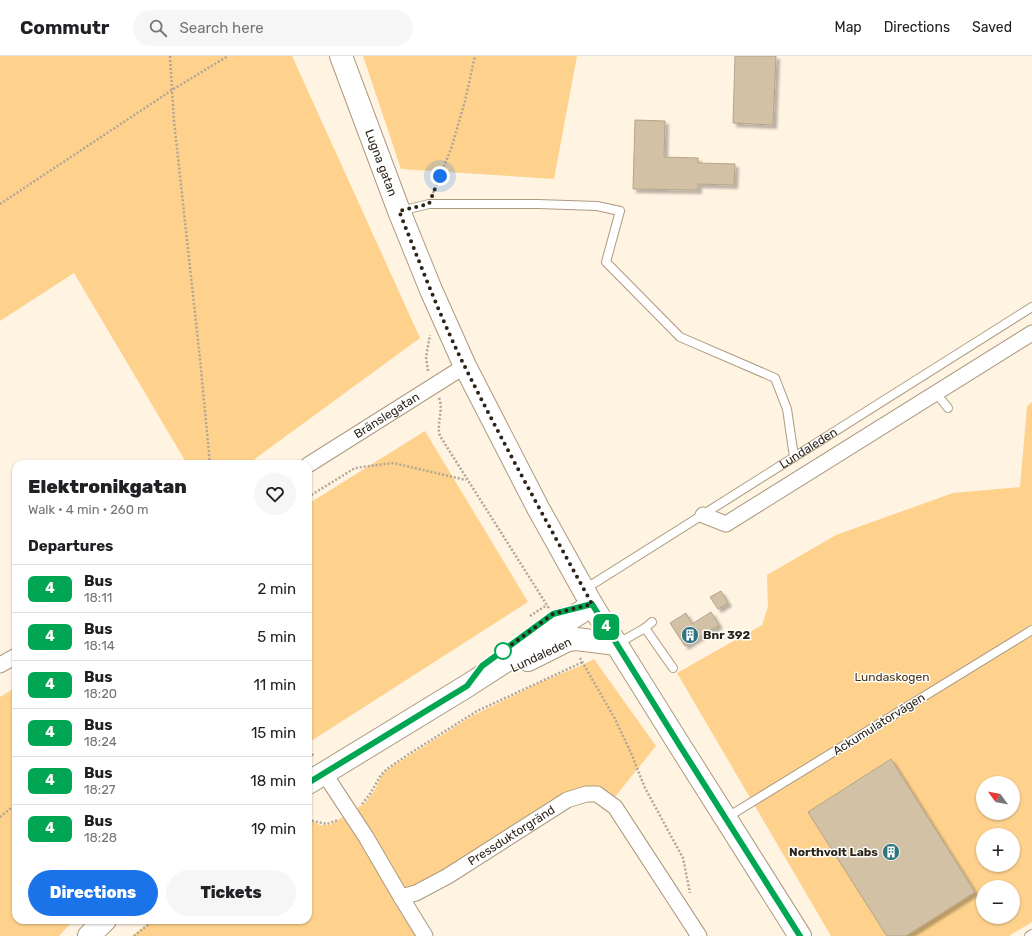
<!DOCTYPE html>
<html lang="en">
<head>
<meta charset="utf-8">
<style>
  body { margin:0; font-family:Rubik,sans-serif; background:#f6f6f6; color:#202124; height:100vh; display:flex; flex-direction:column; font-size:15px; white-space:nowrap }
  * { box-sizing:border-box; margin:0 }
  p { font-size:13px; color:#757577 }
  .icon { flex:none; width:22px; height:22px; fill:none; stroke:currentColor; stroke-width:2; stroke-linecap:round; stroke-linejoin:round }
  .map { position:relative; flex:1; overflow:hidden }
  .details { position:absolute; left:12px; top:404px; width:300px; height:464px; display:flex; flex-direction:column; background:#fff; border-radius:12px; box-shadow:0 1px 3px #0004 }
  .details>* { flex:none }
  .badge { padding:0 8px; border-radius:6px; font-size:14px; line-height:26px }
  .needle { width:26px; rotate:303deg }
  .buttons { position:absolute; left:976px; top:720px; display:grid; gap:8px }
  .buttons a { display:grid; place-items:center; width:44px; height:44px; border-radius:50%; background:#fff; box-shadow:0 1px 3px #0004; font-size:20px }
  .you { position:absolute; width:20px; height:20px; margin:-10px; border:3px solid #fff; border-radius:50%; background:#1a73e8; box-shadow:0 0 0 6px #1a73e833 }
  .map>.badge { position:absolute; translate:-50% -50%; box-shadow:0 0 0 2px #fff }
  h2 { padding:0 16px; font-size:15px; line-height:36px }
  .round { display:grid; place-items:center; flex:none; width:42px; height:42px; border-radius:21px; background:#f6f6f6 }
  .overview { display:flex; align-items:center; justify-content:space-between; height:68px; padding:0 16px }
  h1 { font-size:19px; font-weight:800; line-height:30px }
  .action { display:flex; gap:8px; margin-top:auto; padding:8px 16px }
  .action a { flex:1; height:46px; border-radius:24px; background:#1a73e8; color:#fff; font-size:16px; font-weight:800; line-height:46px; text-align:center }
  .action a+a { background:#f6f6f6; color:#202124 }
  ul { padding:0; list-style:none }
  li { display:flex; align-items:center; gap:12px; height:48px; padding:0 16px; border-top:1px solid #e0e0e0 }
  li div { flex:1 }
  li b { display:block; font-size:15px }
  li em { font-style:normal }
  li .badge { min-width:44px; font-weight:700; text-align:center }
  header { display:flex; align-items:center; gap:24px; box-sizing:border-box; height:56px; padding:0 20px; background:#fff; border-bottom:1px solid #e0e0e0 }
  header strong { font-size:19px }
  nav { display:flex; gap:22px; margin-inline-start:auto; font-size:14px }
  .search { width:280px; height:36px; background:#f6f6f6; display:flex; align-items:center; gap:10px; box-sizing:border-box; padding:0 14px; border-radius:22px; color:#757577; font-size:15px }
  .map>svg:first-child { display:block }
</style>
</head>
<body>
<header>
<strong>Commutr</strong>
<div class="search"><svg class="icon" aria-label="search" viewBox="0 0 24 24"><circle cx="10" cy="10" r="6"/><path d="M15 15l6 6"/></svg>Search here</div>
<nav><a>Map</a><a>Directions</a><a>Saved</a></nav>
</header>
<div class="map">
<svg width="1032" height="880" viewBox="0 0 1032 880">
  <defs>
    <filter id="shadow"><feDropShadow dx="3.5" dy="3.5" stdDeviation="1" flood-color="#0004"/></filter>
  </defs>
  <rect width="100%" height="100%" fill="#fff3e2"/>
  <g fill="#fed28c" fill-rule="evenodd">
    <polygon points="0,0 292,0 420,282 248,408 187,408 74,217 0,265"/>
    <polygon points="363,0 577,0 554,123 401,113"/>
    <path d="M1032 346V866L1009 880H831L677 617 762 569 768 551 767 519 836 479 953 437 1020 431 1027 350ZM983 727H1013V757H983ZM983 779H1013V809H983ZM983 831H1013V861H983Z"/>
    <polygon points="425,375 528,546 308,687 308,448"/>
    <polygon points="594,603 656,690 610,747 569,739 404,844 426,880 132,880 153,864 308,864 308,763 320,769 330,769 365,747 375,734 382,719 388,713 472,660 539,627 580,610"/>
    <polygon points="16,631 16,864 74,864 59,880 0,880 0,641"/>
  </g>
  <g fill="#d3c1a6" stroke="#b6a489" filter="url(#shadow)">
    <polygon points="735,0 776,0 773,69 733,67"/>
    <polygon points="635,64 665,65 664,101 698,102 698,107 735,108 734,129 698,128 698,134 633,133"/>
    <polygon points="721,535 728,547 718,553 710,541"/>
    <polygon points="711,556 719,569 685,590 670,567 686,557 692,568"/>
    <polygon points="891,703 975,836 906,880 887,880 808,756"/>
  </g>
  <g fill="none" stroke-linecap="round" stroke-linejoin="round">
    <defs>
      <g id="lane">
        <polyline points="400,155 429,148 538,148 597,150 620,155 606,206 680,281 775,322 787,353 794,401"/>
        <polyline points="936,337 948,352"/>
        <path id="s1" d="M585 533 1032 251"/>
        <polyline points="645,572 652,566"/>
        <polyline points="617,588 645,572 673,612"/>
        <polyline points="726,762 1032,574"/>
        <polyline points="1029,880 1032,878"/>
      </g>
      <g id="street">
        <path id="s2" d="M308 409 465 310"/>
        <polyline points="703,459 726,468 1032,277"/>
        <polyline points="0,609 16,600"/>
        <path id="s3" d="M324 717 366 781 401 841 416 837 448 820 567 744 586 738H597L615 751 699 880"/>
        <polyline points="401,841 425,880"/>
      </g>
      <g id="secondary">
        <path id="s4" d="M341 0 399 155 431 234 465 310 538 452 592 549 680 690 800 880"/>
        <polyline points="528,604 568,584 576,583 617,588"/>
        <polyline points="308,727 467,630 592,549"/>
        <polyline points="89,880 105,864"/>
      </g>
    </defs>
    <use href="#lane" stroke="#ac9a7f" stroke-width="10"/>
    <use href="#street" stroke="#ac9a7f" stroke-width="17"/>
    <use href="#secondary" stroke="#ac9a7f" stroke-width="24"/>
    <g stroke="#b0a698" stroke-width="2.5" stroke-dasharray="2 2" stroke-linecap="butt">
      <polyline points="170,0 174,65 200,303 210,408"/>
      <polyline points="433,137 451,93 465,45 475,0"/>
      <polyline points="0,148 172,34 228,0"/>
      <polyline points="428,315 426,301 430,279"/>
      <path d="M439 342C444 355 436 367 440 380L550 554"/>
      <polyline points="308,441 355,412 393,407 466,424"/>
      <polyline points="530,560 547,549"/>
      <polyline points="580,602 615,663 631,697 645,732 683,802 690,837"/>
      <polyline points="308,691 314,701"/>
      <polyline points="362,748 370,738 381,719 387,713 409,698 477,655 583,606"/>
      <polyline points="0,761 16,748"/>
      <polyline points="308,764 327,768 338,764"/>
      <polyline points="134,880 154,864"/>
    </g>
    <use href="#lane" stroke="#fff" stroke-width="8"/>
    <use href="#street" stroke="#fff" stroke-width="15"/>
    <use href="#secondary" stroke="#fff" stroke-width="22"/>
  </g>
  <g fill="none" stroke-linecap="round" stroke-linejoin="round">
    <defs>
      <polyline id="line" points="308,727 467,630 482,610 553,558 592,548 680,690 800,880"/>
    </defs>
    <use href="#line" stroke="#fff" stroke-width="9"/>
    <use href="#line" stroke="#00a651" stroke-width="6"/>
    <path stroke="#2b2419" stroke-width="4" stroke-dasharray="0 7.2" d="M440 120 429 148 399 155C420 207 440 261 465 311 505 391 549 470 592 548L553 558 503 595"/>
  </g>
  <defs>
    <symbol id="building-disc" viewBox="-11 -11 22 22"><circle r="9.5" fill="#2c757e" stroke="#fff"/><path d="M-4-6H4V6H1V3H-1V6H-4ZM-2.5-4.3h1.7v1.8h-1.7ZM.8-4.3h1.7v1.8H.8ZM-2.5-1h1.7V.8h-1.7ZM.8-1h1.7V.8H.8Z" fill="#fff"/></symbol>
  </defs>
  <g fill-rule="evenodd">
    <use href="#building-disc" x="680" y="569" width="20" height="20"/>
    <use href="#building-disc" x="881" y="786" width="20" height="20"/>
  </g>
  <circle fill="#fff" stroke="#00a651" stroke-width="2" cx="503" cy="595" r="8"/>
  <g text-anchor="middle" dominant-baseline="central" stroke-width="3" stroke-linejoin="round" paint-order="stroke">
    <g font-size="12" fill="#2b2419" stroke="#fff">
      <text stroke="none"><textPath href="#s4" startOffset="114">Lugna gatan</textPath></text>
      <text stroke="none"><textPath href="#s2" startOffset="93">Bränslegatan</textPath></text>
      <text stroke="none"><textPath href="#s1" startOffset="264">Lundaleden</textPath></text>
      <text transform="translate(541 599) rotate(-25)">Lundaleden</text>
      <text transform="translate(879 668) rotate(-32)">Ackumulatorvägen</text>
      <text stroke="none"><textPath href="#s3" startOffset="273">Pressduktorgränd</textPath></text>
    </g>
    <g font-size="12" font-weight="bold" fill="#2b2419" stroke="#fff" text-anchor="start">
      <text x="703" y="579">Bnr 392</text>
      <text x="878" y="796" text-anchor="end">Northvolt Labs</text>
    </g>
    <g font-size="12" fill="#493513" stroke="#fff">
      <text x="892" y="621">Lundaskogen</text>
    </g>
  </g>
</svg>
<div class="buttons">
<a><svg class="needle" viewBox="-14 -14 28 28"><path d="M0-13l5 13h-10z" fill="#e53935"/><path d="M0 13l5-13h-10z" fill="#757577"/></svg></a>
<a>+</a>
<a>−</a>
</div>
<div class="you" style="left:440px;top:120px"></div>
<b class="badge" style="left:606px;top:571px;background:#00a651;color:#fff">4</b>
<section class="details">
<div class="overview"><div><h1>Elektronikgatan</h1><p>Walk · 4 min · 260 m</p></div><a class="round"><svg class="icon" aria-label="heart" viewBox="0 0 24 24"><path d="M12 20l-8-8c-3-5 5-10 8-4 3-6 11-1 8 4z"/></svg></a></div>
<h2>Departures</h2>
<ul>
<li><span class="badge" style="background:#00a651;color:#fff">4</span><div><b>Bus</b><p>18:11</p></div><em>2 min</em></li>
<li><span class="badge" style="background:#00a651;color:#fff">4</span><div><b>Bus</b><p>18:14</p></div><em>5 min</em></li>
<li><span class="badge" style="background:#00a651;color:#fff">4</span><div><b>Bus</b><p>18:20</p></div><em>11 min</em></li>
<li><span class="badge" style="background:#00a651;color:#fff">4</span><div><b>Bus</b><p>18:24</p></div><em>15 min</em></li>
<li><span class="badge" style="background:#00a651;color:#fff">4</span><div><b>Bus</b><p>18:27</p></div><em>18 min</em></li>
<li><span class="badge" style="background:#00a651;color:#fff">4</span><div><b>Bus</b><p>18:28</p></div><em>19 min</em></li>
</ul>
<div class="action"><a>Directions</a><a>Tickets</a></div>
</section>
</div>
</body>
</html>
